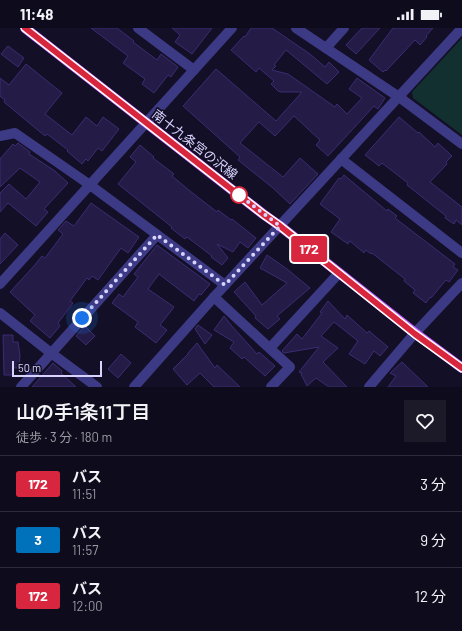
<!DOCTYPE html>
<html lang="ja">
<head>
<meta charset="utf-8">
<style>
  body { margin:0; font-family:Barlow,"Noto Sans JP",sans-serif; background:#1c1929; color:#f1f3f6; height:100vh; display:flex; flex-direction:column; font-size:15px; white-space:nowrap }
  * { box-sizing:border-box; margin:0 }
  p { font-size:13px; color:#9b9ba3 }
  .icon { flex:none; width:22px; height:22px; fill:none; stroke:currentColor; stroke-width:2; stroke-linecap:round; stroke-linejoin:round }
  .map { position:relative; height:359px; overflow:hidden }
  .drawer { display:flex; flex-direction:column; background:#0e0b1c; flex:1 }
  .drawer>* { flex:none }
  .badge { padding:0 8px; border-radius:3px; font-size:14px; line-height:26px }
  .scale { position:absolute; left:12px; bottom:10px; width:90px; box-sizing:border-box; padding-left:4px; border:2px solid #d9d4ff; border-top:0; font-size:11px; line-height:14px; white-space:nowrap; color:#d9d4ff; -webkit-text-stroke:3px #130f26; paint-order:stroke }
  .you { position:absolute; width:20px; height:20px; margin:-10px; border:3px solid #fff; border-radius:50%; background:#1a73e8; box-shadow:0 0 0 6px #1a73e833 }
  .map>.badge { position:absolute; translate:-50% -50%; box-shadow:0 0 0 2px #fff }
  .round { display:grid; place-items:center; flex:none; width:42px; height:42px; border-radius:0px; background:#1c1929 }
  .summary { display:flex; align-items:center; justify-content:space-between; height:68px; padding:0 16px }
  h1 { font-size:19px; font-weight:600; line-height:30px }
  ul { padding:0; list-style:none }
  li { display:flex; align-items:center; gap:12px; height:56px; padding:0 16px; border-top:1px solid #2e2b3b }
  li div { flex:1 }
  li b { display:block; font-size:15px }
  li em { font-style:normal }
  li .badge { min-width:44px; font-weight:700; text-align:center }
  .status { display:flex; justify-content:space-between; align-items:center; height:28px; padding:0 20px; background:#0e0b1c; direction:ltr }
  .status svg { height:11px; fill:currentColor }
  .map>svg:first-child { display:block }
</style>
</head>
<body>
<div class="status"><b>11:48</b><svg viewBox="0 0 49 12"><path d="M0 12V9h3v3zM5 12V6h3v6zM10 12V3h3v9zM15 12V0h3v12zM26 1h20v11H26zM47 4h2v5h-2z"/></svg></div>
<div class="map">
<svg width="462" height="359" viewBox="0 0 462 359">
  <rect width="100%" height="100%" fill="#130f26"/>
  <polygon fill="#12302f" points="462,10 462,107 413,70 412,64"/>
  <g fill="#241b47" stroke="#3b2d73">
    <polygon points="91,0 117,0 134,13 133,14 157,32 161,26 178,39 171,49 168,47 154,65 142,56 145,51 123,35 128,28"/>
    <polygon points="172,0 212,0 192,26 175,14 180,7"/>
    <polygon points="251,0 272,0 310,26 325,39 329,34 339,44 327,56 286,22 274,37 276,38 272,42 288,46 335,79 337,76 347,86 362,70 349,61 357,50 385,70 378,81 374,78 328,128 316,117 320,112 294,88 275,108 259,94 240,115 283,149 300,130 318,146 290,176 273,160 238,132 240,129 183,78 216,41 276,93 302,64 281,64 278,63 271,56 274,53 259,40 256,44 231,22 244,8 245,9"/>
    <polygon points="362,0 380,0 356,26 346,17"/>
    <polygon points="393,0 433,0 426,8 427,9 420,17 415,12 386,43 385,42 383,44 369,32"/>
    <polygon points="8,18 24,30 18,39 1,26"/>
    <polygon points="26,36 62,65 45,86 72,107 86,89 97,98 103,89 119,101 102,123 98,120 88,133 86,131 82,136 67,123 68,122 47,106 45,108 4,74 5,72 0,68 0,50 9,57"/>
    <polygon points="399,89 418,105 419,104 435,119 438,115 452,128 446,134 447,136 430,154 462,179 462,197 456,192 454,196 445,190 446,188 407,157 408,155 382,135 379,138 365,127"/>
    <polygon points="18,115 30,124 29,126 55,143 68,155 44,181 48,184 36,198 8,175 0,184 0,165 9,156 26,171 40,154 20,140 0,159 0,131 13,116 15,118"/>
    <polygon points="140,117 154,129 153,130 174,146 172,148 190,163 217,184 218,182 231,192 232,191 256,210 248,220 240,214 233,224 217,216 228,230 222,237 211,229 212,228 187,209 185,211 171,200 172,199 118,156 136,134 130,129"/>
    <polygon points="344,147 387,183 388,181 397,188 395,190 455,236 453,239 458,242 449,254 446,252 431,270 430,269 426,275 413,265 415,262 404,253 405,251 372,225 371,226 366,222 364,225 350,213 348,216 331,204 340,191 320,176 339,150 341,151"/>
    <polygon points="91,175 139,209 128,225 121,220 98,252 92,248 89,252 87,250 70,273 73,275 58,295 60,298 50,310 30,293 35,287 10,264 34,238 42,228 45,230 63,206 58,202 66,193 74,198"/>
    <polygon points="5,205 18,217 0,236 0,211"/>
    <polygon points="157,217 210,256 201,267 199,266 194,273 159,246 148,261 174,279 160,297 167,302 156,315 135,299 138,294 112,275 119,266 123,269 138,249 134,246"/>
    <polygon points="267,227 287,241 310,260 277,288 280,291 268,301 255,290 256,288 234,264 245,254 262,277 287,255 260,240"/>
    <polygon points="328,273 345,291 347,287 367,305 369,303 388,319 380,328 374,323 365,336 349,326 358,313 334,294 321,308 338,320 323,334 347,359 329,359 316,350 307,358 301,346 302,345 299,344 319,319 284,325 282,323 297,306 302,311 322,285 320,284"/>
    <polygon points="224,288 231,297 257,326 259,324 275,338 265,348 244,329 242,331 230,320 234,314 214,302"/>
    <polygon points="198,297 212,307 205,316 195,301"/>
    <polygon points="85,298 95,308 86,317 76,308"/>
    <polygon points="3,307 13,307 13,314 18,314 20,327 19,340 13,340 13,347 4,347"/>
    <polygon points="197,315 215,340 217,337 240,359 214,359 200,345 187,357 173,341 188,326 188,325"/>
    <polygon points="121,326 131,335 118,350 108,341"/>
    <polygon points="402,334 428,359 388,359 396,348 390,345"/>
    <polygon points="53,335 62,343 61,345 76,359 32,359"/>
  </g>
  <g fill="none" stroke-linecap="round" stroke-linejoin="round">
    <g stroke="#3d3a85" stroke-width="10">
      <polyline points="138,0 194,42"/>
      <polyline points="296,0 399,69 462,116"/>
      <polyline points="326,20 344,0"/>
      <polyline points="0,108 15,105 90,157 225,257"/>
      <polyline points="341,131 462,225"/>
      <polyline points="0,256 232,0"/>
      <polyline points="214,269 290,339 271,359"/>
      <polyline points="0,285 51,325 97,359"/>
      <polyline points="270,320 339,245"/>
      <polyline points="21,359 157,207"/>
      <polyline points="134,359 214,269 462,0"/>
      <polyline points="369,359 415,305 462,255"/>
    </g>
    <polyline stroke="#c25bff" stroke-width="10" points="25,0 263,186 280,198 415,305 462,340"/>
  </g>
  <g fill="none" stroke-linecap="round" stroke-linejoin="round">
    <defs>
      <polyline id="line" points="25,0 263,186 280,198 415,306 462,340"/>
    </defs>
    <use href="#line" stroke="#fff" stroke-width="9"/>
    <use href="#line" stroke="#d7263d" stroke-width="6"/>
    <polyline stroke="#d9d4ff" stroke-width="4" stroke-dasharray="0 7.2" points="82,290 157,207 225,257 280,198 239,167"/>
  </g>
  <circle fill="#fff" stroke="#d7263d" stroke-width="2" cx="239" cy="167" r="8"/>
  <g text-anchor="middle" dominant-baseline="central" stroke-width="3.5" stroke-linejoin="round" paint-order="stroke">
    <g font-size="13" fill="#d9d4ff" stroke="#130f26">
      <text transform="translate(195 116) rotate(38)">南十九条宮の沢線</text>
    </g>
  </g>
</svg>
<div class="scale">50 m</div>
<div class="you" style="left:82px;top:290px"></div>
<b class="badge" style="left:309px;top:221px;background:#d7263d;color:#fff">172</b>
</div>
<section class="drawer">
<div class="summary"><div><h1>山の手1条11丁目</h1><p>徒歩 · 3 分 · 180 m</p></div><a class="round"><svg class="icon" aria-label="heart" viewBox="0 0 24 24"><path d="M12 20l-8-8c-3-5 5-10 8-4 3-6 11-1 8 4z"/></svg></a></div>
<ul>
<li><span class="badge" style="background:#d7263d;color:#fff">172</span><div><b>バス</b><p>11:51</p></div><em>3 分</em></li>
<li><span class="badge" style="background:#0072bc;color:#fff">3</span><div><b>バス</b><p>11:57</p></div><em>9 分</em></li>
<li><span class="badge" style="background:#d7263d;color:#fff">172</span><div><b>バス</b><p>12:00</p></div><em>12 分</em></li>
</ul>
</section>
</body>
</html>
